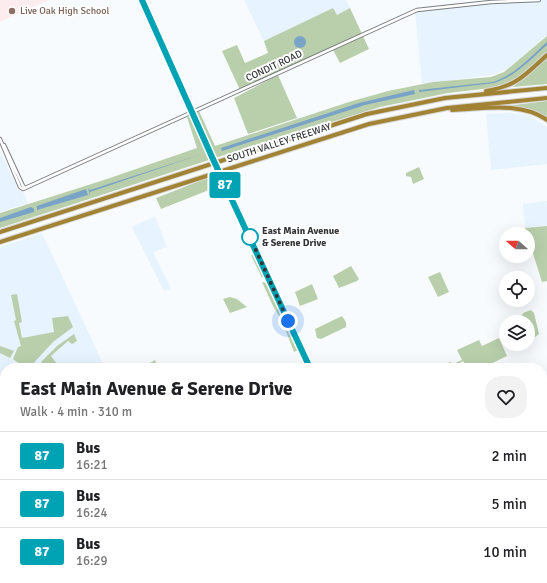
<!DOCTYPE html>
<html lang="en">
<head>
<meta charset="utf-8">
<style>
  body { margin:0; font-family:Signika,sans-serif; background:#f2f2f2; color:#202124; height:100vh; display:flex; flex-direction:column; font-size:15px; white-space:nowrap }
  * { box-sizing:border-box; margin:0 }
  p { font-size:13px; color:#757577 }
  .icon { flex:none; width:22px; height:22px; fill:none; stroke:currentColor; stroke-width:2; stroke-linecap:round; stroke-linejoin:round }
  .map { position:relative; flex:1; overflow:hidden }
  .sheet { position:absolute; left:0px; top:363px; width:547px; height:220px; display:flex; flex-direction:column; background:#fff; border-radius:16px 16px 0 0; box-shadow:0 4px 16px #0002 }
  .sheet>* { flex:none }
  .badge { padding:0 8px; border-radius:3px; font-size:14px; line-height:26px }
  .needle { width:26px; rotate:290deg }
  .controls { position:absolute; left:499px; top:227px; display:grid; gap:8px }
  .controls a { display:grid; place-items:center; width:36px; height:36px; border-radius:50%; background:#fff; box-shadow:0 4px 16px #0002; font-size:20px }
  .you { position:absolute; width:20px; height:20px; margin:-10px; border:3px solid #fff; border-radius:50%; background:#1a73e8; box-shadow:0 0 0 6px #1a73e833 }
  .map>.badge { position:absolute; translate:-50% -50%; box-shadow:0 0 0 2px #fff }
  .round { display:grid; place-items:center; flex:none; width:42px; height:42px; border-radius:16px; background:#f2f2f2 }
  .overview { display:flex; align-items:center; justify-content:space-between; height:68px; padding:0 20px }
  h1 { font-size:19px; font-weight:800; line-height:30px }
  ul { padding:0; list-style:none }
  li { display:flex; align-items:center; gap:12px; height:48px; padding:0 20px; border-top:1px solid #e0e0e0 }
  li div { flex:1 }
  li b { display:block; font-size:15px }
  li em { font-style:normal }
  li .badge { min-width:44px; font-weight:700; text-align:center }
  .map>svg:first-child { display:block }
</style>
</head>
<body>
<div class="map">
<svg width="547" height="583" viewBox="0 0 547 583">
  <rect width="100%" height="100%" fill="#f8fbfe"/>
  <g fill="#e7f3fe">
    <polygon points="244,0 346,0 350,8 337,15 333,9 264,41"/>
    <polygon points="520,0 547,0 547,35 507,69 492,75 422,84 415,12"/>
    <polygon points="506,113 523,114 531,116 547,127 547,164 491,170 486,114"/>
    <polygon points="0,151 18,189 23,192 28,203 0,212"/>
    <polygon points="547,201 547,226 525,228 523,204"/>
    <polygon points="155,216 167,247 153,252 171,288 164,291 132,227"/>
    <polygon points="42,233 105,368 5,368 5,560 0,561 0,247"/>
    <polygon points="542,563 547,583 517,583 516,578 542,578"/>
    <polygon points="5,569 5,578 8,578 8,583 0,583 0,570"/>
    <polygon points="27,578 200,578 203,583 29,583"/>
    <polygon points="308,578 373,578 357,583 310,583"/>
    <polygon points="387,578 402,578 404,583 373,583"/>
    <polygon points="483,578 512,578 513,583 484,583"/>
  </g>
  <polygon fill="#fdecee" points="0,0 49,0 0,22"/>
  <g fill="#b9cfab">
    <polygon points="333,8 337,15 350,8 369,49 340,63 332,48 240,90 222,51 237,45 245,63 268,53 264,41"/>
    <polygon points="547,36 547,52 518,79 500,87 448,93 380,107 215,158 196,113 199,111 215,146 349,102 388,91 433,82 491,77 504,72"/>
    <polygon points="547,57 547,84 513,87"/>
    <polygon points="278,75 297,118 248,134 234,98"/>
    <path d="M547 101V117C534 108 520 107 505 106Z"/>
    <polygon points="190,116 209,160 0,228 0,213 104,180 197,148 187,117"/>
    <polygon points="419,167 424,179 413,184 411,177 406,176 406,173"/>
    <polygon points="215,175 219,186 161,209 156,198"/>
    <polygon points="547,226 547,281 542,282 525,228"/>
    <polygon points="251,255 255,256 264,275 262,278"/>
    <polygon points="351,266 359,279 357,281 339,288 333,276"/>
    <polygon points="440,272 449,292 438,297 428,277"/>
    <polygon points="262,282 267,283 298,350 294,352 282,321 273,306"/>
    <polygon points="312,284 318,299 300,306 295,292"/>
    <polygon points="17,294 22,322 19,323 22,338 54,332 52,318 68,316 73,327 53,342 29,368 25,368 13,359 18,347 21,346 14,321 16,320 11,295"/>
    <polygon points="230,297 237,299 247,307 230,313 223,299"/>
    <polygon points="531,310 534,313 539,334 535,337 531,337 528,331 528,322 524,322 522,316 523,313"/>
    <polygon points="342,316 346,322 346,327 321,339 317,338 315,329"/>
    <polygon points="74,334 77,341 72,344 68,341 51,356 60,368 50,368 41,362 57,346"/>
    <polygon points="499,338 507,356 482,368 468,368 463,361 456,365 455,368 445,368 449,366 448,363 450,362 453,364 462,360 457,350 479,340 482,346"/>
    <polygon points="0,346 14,351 10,358 0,353"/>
    <polygon points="155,360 158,368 142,368"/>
    <polygon points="9,578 21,578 22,583 9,583"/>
  </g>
  <g fill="#79a3c7">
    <circle cx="300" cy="42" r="6"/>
    <path d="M547 42V45C531 59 515 77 494 83L419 92V90L493 82C515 75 530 57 547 42Z"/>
    <polygon points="414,90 415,94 365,105 222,151 221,148 359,103"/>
    <polygon points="202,154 90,192 90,195 88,188 90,190"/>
    <polygon points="86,189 88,195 37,210 37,206"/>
    <polygon points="31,207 34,209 34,212 0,222 0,218"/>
  </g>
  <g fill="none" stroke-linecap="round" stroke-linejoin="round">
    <defs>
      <g id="tertiary">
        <polyline points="142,0 212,157"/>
        <polyline points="0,139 20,187 23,189 417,10 491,2 539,0"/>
        <polyline points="4,145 23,186 25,188"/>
        <polyline points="221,177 238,213"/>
      </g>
      <g id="secondary">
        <polyline points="238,213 310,368"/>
        <polyline points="405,578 408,583"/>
      </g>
      <g id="primary">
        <polyline points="542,455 547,453"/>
        <polyline points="542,459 547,457"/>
        <polyline points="0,564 5,563"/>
        <polyline points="0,568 5,567"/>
      </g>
      <g id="motorway">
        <path d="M486 91C517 86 525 75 547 55"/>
        <path d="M452 110C482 109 521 101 547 120"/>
        <polyline points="0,232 367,114 445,98 547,88"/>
        <polyline points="0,242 369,124 447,108 547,98"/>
      </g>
    </defs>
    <use href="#tertiary" stroke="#797e83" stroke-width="4.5"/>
    <use href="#secondary" stroke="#797e83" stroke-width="4.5"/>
    <use href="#primary" stroke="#d6d6d7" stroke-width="5.5"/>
    <use href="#motorway" stroke="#d6d6d7" stroke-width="6"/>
    <use href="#tertiary" stroke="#fff" stroke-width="2.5"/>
    <use href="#secondary" stroke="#fff" stroke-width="2.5"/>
    <use href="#primary" stroke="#c7b585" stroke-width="3.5"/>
    <use href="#motorway" stroke="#a18333" stroke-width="4"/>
    <g stroke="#7d7f81" stroke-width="1" stroke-dasharray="5 5" stroke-linecap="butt">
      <polyline points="542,521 547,519"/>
      <polyline points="366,583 380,578"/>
    </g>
    <defs>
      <polyline id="tertiary-bridge" points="212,157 221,177"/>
    </defs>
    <use href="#tertiary-bridge" stroke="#797e83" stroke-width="4.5" stroke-linecap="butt"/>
    <use href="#tertiary-bridge" stroke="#fff" stroke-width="2.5"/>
  </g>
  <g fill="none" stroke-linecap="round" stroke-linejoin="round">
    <defs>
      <polyline id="line" points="142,0 212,157 310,368"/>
    </defs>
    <use href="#line" stroke="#fff" stroke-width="9"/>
    <use href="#line" stroke="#00a3b4" stroke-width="6"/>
    <polyline stroke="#313335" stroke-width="4" stroke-dasharray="0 7.2" points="250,237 288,321"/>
  </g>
  <circle fill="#8d6e63" stroke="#fff" stroke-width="1.5" cx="12" cy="11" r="4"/>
  <circle fill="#fff" stroke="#00a3b4" stroke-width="2" cx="250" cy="237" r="8"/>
  <g text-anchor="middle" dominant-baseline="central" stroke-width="4" stroke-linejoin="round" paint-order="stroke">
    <g font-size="10" fill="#785e54" stroke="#fff" text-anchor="start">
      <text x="20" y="11">Live Oak High School</text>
    </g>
    <g font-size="10" fill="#313335" stroke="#fff">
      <text transform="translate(274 66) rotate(-25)">CONDIT ROAD</text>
      <text transform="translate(279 143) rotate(-18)">SOUTH VALLEY FREEWAY</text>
    </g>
    <g font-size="10" font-weight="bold" fill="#313335" stroke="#fff" text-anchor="start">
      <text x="262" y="231">East Main Avenue<tspan x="262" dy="12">&amp; Serene Drive</tspan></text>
    </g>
  </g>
</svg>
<div class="controls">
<a><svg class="needle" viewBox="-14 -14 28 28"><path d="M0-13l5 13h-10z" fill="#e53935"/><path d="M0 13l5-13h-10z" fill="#757577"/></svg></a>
<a><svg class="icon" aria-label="locate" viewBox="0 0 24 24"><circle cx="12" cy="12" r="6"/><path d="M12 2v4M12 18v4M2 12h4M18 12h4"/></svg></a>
<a><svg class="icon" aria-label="layers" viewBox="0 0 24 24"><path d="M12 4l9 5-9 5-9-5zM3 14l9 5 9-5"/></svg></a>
</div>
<div class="you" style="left:288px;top:321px"></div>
<b class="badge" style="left:225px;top:185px;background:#00a3b4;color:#fff">87</b>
<section class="sheet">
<div class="overview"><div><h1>East Main Avenue &amp; Serene Drive</h1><p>Walk · 4 min · 310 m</p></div><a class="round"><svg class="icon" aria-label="heart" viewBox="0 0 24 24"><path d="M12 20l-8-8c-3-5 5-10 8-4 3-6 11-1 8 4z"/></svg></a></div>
<ul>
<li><span class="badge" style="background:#00a3b4;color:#fff">87</span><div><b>Bus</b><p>16:21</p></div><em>2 min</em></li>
<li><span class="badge" style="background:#00a3b4;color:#fff">87</span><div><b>Bus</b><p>16:24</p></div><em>5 min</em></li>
<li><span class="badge" style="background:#00a3b4;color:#fff">87</span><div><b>Bus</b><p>16:29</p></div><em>10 min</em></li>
</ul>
</section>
</div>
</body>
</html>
